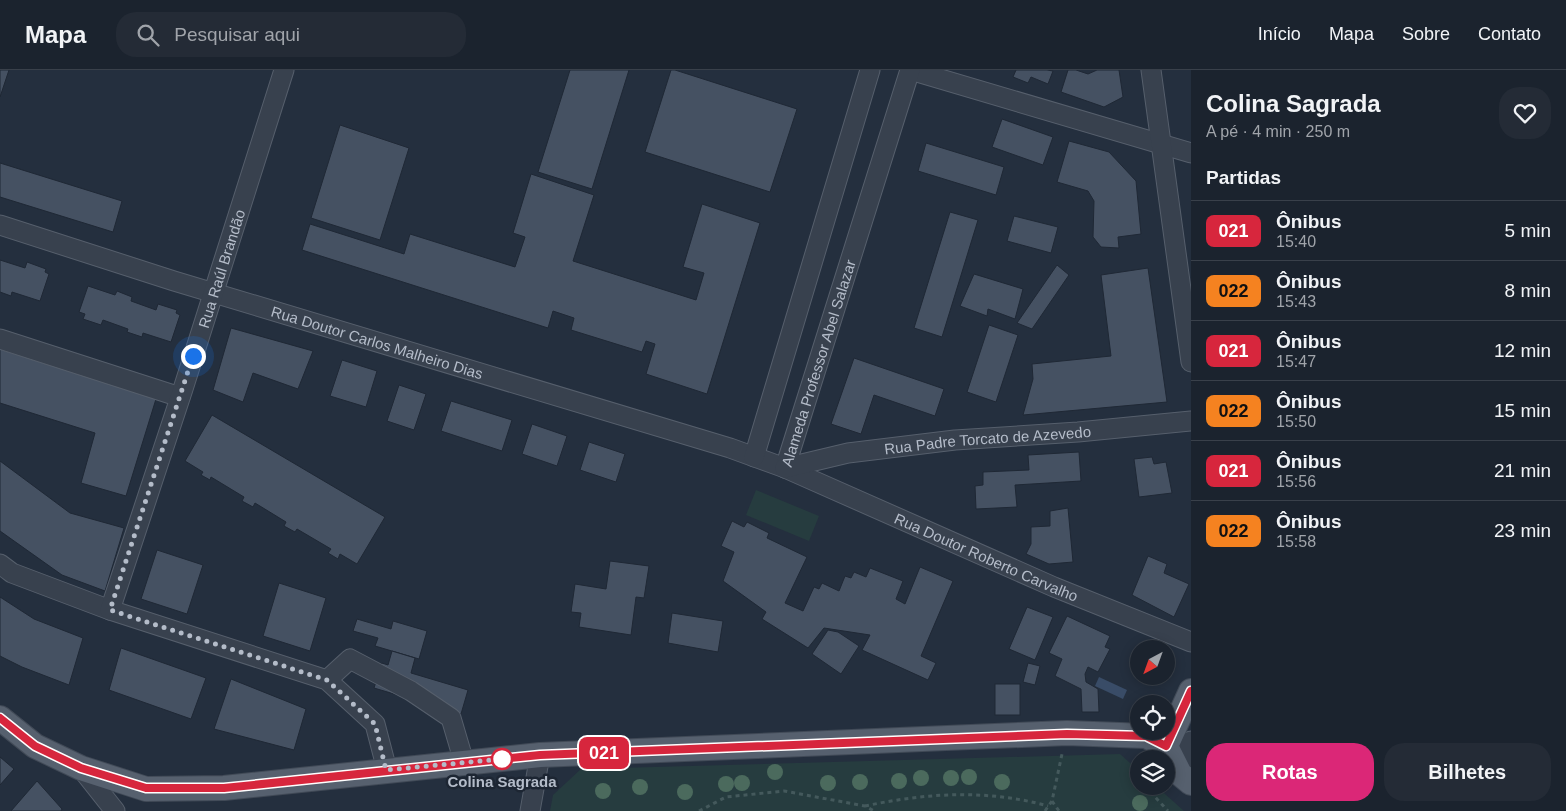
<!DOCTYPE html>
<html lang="pt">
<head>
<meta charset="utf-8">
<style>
  body { margin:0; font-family:Arial,sans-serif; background:#242b36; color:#f1f3f6; height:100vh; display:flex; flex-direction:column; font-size:19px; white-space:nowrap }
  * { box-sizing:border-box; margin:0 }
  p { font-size:16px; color:#a0a4aa }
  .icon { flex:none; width:28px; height:28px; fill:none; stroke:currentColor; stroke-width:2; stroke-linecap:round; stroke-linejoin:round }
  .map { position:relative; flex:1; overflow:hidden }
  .sheet { display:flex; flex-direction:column; background:#1b232e; width:375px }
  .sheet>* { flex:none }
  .badge { padding:0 10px; border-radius:8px; font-size:18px; line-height:32px }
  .needle { width:32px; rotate:221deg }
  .fabs { position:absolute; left:1130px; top:570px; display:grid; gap:10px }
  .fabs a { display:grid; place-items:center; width:45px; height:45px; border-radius:50%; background:#1b232e; box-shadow:0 2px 12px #0003,0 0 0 1px #39404a; font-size:25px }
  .you { position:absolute; width:25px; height:25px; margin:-12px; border:4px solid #fff; border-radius:50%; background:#1a73e8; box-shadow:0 0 0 8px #1a73e833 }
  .map>.badge { position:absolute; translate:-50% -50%; box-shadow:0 0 0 2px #fff }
  h2 { padding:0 15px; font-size:19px; line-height:45px }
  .round { display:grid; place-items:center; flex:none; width:52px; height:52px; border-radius:20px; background:#242b36 }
  .summary { display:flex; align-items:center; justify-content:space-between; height:85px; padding:0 15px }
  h1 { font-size:24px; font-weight:600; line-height:38px }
  .cta { display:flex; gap:10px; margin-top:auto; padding:10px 15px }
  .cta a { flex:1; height:58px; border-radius:20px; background:#db2777; color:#fff; font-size:20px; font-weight:600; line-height:58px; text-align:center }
  .cta a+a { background:#242b36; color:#f1f3f6 }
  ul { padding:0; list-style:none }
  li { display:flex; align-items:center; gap:15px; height:60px; padding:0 15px; border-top:1px solid #39404a }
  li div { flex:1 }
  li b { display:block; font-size:19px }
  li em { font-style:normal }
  li .badge { min-width:55px; font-weight:700; text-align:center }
  header { display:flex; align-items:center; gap:30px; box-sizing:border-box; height:70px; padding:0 25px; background:#1b232e; border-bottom:1px solid #39404a }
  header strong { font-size:24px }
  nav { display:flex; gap:28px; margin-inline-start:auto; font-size:18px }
  .search { width:350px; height:45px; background:#242b36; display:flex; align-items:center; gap:12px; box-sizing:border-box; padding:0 18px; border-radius:20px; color:#a0a4aa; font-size:19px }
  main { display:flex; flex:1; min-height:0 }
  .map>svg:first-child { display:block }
</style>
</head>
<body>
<header>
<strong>Mapa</strong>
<div class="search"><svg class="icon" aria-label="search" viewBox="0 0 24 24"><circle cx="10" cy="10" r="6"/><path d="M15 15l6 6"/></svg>Pesquisar aqui</div>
<nav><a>Início</a><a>Mapa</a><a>Sobre</a><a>Contato</a></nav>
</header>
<main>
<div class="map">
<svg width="1191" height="741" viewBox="0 0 1191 741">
  <rect width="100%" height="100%" fill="#242f3e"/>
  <g fill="#263c3f">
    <polygon points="756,420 819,446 809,471 746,445"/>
    <polygon points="1120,684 1139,701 1139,716 1156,716 1184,741 550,741 553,725 581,699"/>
  </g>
  <polygon fill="#394c67" points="1099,607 1127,620 1123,629 1095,616"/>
  <g fill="#455162" stroke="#1f2835">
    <polygon points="0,0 9,0 0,27"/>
    <polygon points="570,0 629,0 592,119 538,102"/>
    <polygon points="671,0 675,0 797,39 770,122 645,82"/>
    <polygon points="1016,0 1047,0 1053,1 1048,14 1031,7 1028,13 1013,7"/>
    <polygon points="1068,0 1076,0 1088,4 1097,0 1119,0 1123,27 1104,37 1061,22"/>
    <polygon points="1002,49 1053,67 1043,95 992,77"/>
    <polygon points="340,55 409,78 380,170 311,148"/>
    <polygon points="1069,71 1109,82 1136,111 1141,164 1118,167 1119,178 1101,177 1093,167 1094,131 1088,121 1057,112"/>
    <polygon points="926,73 1004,97 996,125 918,101"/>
    <polygon points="0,93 122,131 113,162 0,127"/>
    <polygon points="531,104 594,125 573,191 696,230 704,203 683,197 702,134 760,153 707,324 646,304 655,274 646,271 642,282 571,260 574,248 553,241 548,258 302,180 310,154 404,184 410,164 515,197 525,167 513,163"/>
    <polygon points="950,142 978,150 942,267 914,258"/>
    <polygon points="1014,146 1058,157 1051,183 1007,171"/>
    <polygon points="0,190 25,198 27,192 46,199 45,202 49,204 40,231 12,222 11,226 0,222"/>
    <polygon points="1057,195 1069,205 1032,259 1017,253"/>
    <polygon points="1148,198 1167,332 1023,345 1033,309 1032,294 1111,286 1101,205"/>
    <polygon points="974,204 1023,219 1015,249 988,239 987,246 960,236"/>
    <polygon points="88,216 115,225 117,221 132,227 131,231 156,240 158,234 177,240 176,243 180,245 171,272 143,263 142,267 127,262 128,259 103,250 101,255 83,249 85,244 79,242"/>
    <polygon points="989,255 1018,265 996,332 967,322"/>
    <polygon points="231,258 313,281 298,319 253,303 243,332 213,320"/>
    <polygon points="0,279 156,329 126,426 81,413 95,363 0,333"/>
    <polygon points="854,288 944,319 935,346 874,325 861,364 831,354"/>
    <polygon points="342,290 377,301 366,337 330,326"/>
    <polygon points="399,315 426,324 414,360 387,351"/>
    <polygon points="451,331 512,350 502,381 441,361"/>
    <polygon points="212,345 385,447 357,494 340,484 338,489 328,483 331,479 297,459 295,462 284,456 286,452 255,433 253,437 242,431 244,427 211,407 210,410 201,405 203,402 185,391"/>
    <polygon points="532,354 567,366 557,396 522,384"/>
    <polygon points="589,372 625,384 616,412 580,400"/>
    <polygon points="1079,382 1081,411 1015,415 1017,437 976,439 975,416 983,415 983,402 1029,400 1028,385"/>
    <polygon points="1152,387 1154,394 1166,392 1172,423 1139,427 1134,389"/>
    <polygon points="0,391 70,443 124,458 105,521 62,505 0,461"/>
    <polygon points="1068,438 1073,492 1049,494 1026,484 1031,474 1031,457 1050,456 1050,441"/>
    <polygon points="732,451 744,457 747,452 769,463 767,468 807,487 785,533 803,541 814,517 819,519 822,513 839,521 845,506 851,508 854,502 866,507 870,498 903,511 896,529 905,534 920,497 953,511 921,586 936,593 928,610 862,580 870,565 824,558 808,578 762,549 766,542 723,511 734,482 721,476"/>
    <polygon points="157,480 203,495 187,544 141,529"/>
    <polygon points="1148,486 1167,494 1164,503 1189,514 1174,547 1132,525"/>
    <polygon points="610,491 649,496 644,528 636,527 631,565 579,557 581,543 571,542 575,514 606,519"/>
    <polygon points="279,513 326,528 310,581 263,566"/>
    <polygon points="0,527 34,549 83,568 69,615 22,597 0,586"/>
    <polygon points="1027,537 1053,547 1035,590 1009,579"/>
    <polygon points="672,543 723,551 718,582 668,573"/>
    <polygon points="1067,546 1110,566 1105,577 1110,579 1098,602 1088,597 1085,604 1086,612 1098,619 1099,642 1082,642 1081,619 1055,606 1062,589 1049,583"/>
    <polygon points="357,549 391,559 393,551 427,561 419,589 375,576 378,568 353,561"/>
    <polygon points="828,560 838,562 859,576 841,604 812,584"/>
    <polygon points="121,578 206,608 191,649 109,620"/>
    <polygon points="392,581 415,588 411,603 468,620 461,644 374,618 382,593 388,595"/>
    <polygon points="1028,593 1040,596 1035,615 1023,612"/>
    <polygon points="231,609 306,639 294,680 214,659"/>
    <rect x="995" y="614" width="25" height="31"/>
    <polygon points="0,687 14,699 0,715"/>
    <polygon points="37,711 62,739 61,741 11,741"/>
  </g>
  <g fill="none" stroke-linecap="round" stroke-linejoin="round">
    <defs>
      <g id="minor">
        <polyline points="910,0 1191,83"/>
        <polyline points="1151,0 1191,292"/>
        <path id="s1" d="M0 155 174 211 730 378 785 398 1054 517 1191 572"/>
        <polyline points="0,269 180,327"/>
        <polyline points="754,387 870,0"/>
        <path id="s2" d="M785 398 910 0"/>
        <path id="s3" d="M785 398 848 383 955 370 1078 362 1191 351"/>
        <polyline points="0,494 12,503 110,540 327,610 375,654 387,700"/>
        <path id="s4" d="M110 540 183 319 284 0"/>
        <polyline points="327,610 350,589 411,621 451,648 464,692"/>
        <polyline points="1191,671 1186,681 1191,688"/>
        <polyline points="81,698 115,741"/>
        <polyline points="530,741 540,685"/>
      </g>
      <g id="major">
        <polyline points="0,648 35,676 81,698 146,719 224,718 540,685 1067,663 1146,666 1166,676"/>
        <polyline points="1166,676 1191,621"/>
        <polyline points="1166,676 1180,704 1191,713"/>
      </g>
    </defs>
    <use href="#minor" stroke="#565f6c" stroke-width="21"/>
    <use href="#major" stroke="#414a57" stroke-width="26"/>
    <g stroke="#44595c" stroke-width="3" stroke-dasharray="4 4" stroke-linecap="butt">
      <polyline points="1145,716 1168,741"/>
      <polyline points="1052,731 1059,741"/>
      <path d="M865 736C926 723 987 719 1048 736"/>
      <polyline points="699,741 726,727 784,721 865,736 874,741"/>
      <polyline points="1045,741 1052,731 1062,684"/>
    </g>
    <use href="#minor" stroke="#38414e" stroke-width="19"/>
    <use href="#major" stroke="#56606e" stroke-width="24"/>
  </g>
  <g fill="#4b6a5d">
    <circle cx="775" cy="702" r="8"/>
    <circle cx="969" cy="707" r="8"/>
    <circle cx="921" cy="708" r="8"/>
    <circle cx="951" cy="708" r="8"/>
    <circle cx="899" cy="711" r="8"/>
    <circle cx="860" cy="712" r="8"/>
    <circle cx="1002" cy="712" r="8"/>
    <circle cx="742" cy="713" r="8"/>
    <circle cx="828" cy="713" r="8"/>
    <circle cx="726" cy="714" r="8"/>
    <circle cx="640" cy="717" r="8"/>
    <circle cx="603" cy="721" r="8"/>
    <circle cx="685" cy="722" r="8"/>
    <circle cx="1140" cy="733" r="8"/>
  </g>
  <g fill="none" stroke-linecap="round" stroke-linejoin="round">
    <defs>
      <polyline id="line" points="0,648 35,676 81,698 146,718 224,718 540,685 1067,664 1146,666 1166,676 1191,621"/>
    </defs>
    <use href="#line" stroke="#fff" stroke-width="11"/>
    <use href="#line" stroke="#d7263d" stroke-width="8"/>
    <polyline stroke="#b4bcc9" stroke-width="5" stroke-dasharray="0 9" points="193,286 110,540 327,610 375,654 386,700 502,689"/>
  </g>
  <circle fill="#fff" stroke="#d7263d" stroke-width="2.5" cx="502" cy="689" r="10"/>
  <g text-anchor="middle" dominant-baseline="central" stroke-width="5" stroke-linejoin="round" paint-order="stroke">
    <g font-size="15" fill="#b4bcc9" stroke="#1d2633">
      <text stroke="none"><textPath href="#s4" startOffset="359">Rua Raúl Brandão</textPath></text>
      <text stroke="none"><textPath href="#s1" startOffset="395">Rua Doutor Carlos Malheiro Dias</textPath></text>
      <text stroke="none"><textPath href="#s2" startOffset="110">Alameda Professor Abel Salazar</textPath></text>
      <text stroke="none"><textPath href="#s3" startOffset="205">Rua Padre Torcato de Azevedo</textPath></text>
      <text stroke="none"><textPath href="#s1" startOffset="1042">Rua Doutor Roberto Carvalho</textPath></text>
    </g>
    <g font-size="15" font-weight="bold" fill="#b4bcc9" stroke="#1d2633">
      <text x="502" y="711">Colina Sagrada</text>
    </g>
  </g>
</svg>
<div class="fabs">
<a><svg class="needle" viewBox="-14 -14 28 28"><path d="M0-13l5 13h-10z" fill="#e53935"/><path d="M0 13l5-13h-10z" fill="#a0a4aa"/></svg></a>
<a><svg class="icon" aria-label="locate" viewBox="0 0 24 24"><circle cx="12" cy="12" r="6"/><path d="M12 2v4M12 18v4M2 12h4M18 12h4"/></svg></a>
<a><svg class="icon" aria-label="layers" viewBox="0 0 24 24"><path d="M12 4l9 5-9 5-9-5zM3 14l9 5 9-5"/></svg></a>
</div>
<div class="you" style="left:193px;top:286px"></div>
<b class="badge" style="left:604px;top:683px;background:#d7263d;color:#fff">021</b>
</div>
<section class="sheet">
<div class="summary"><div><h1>Colina Sagrada</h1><p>A pé · 4 min · 250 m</p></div><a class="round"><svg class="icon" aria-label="heart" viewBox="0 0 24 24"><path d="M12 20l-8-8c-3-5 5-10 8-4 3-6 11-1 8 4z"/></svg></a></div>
<h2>Partidas</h2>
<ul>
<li><span class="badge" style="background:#d7263d;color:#fff">021</span><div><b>Ônibus</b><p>15:40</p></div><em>5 min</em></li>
<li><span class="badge" style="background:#f58220;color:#111">022</span><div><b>Ônibus</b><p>15:43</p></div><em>8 min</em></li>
<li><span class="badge" style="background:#d7263d;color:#fff">021</span><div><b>Ônibus</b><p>15:47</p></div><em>12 min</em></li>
<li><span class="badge" style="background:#f58220;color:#111">022</span><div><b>Ônibus</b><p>15:50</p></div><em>15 min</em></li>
<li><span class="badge" style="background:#d7263d;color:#fff">021</span><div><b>Ônibus</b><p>15:56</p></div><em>21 min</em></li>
<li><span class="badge" style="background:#f58220;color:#111">022</span><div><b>Ônibus</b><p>15:58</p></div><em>23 min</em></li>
</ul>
<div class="cta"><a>Rotas</a><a>Bilhetes</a></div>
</section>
</main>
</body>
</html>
